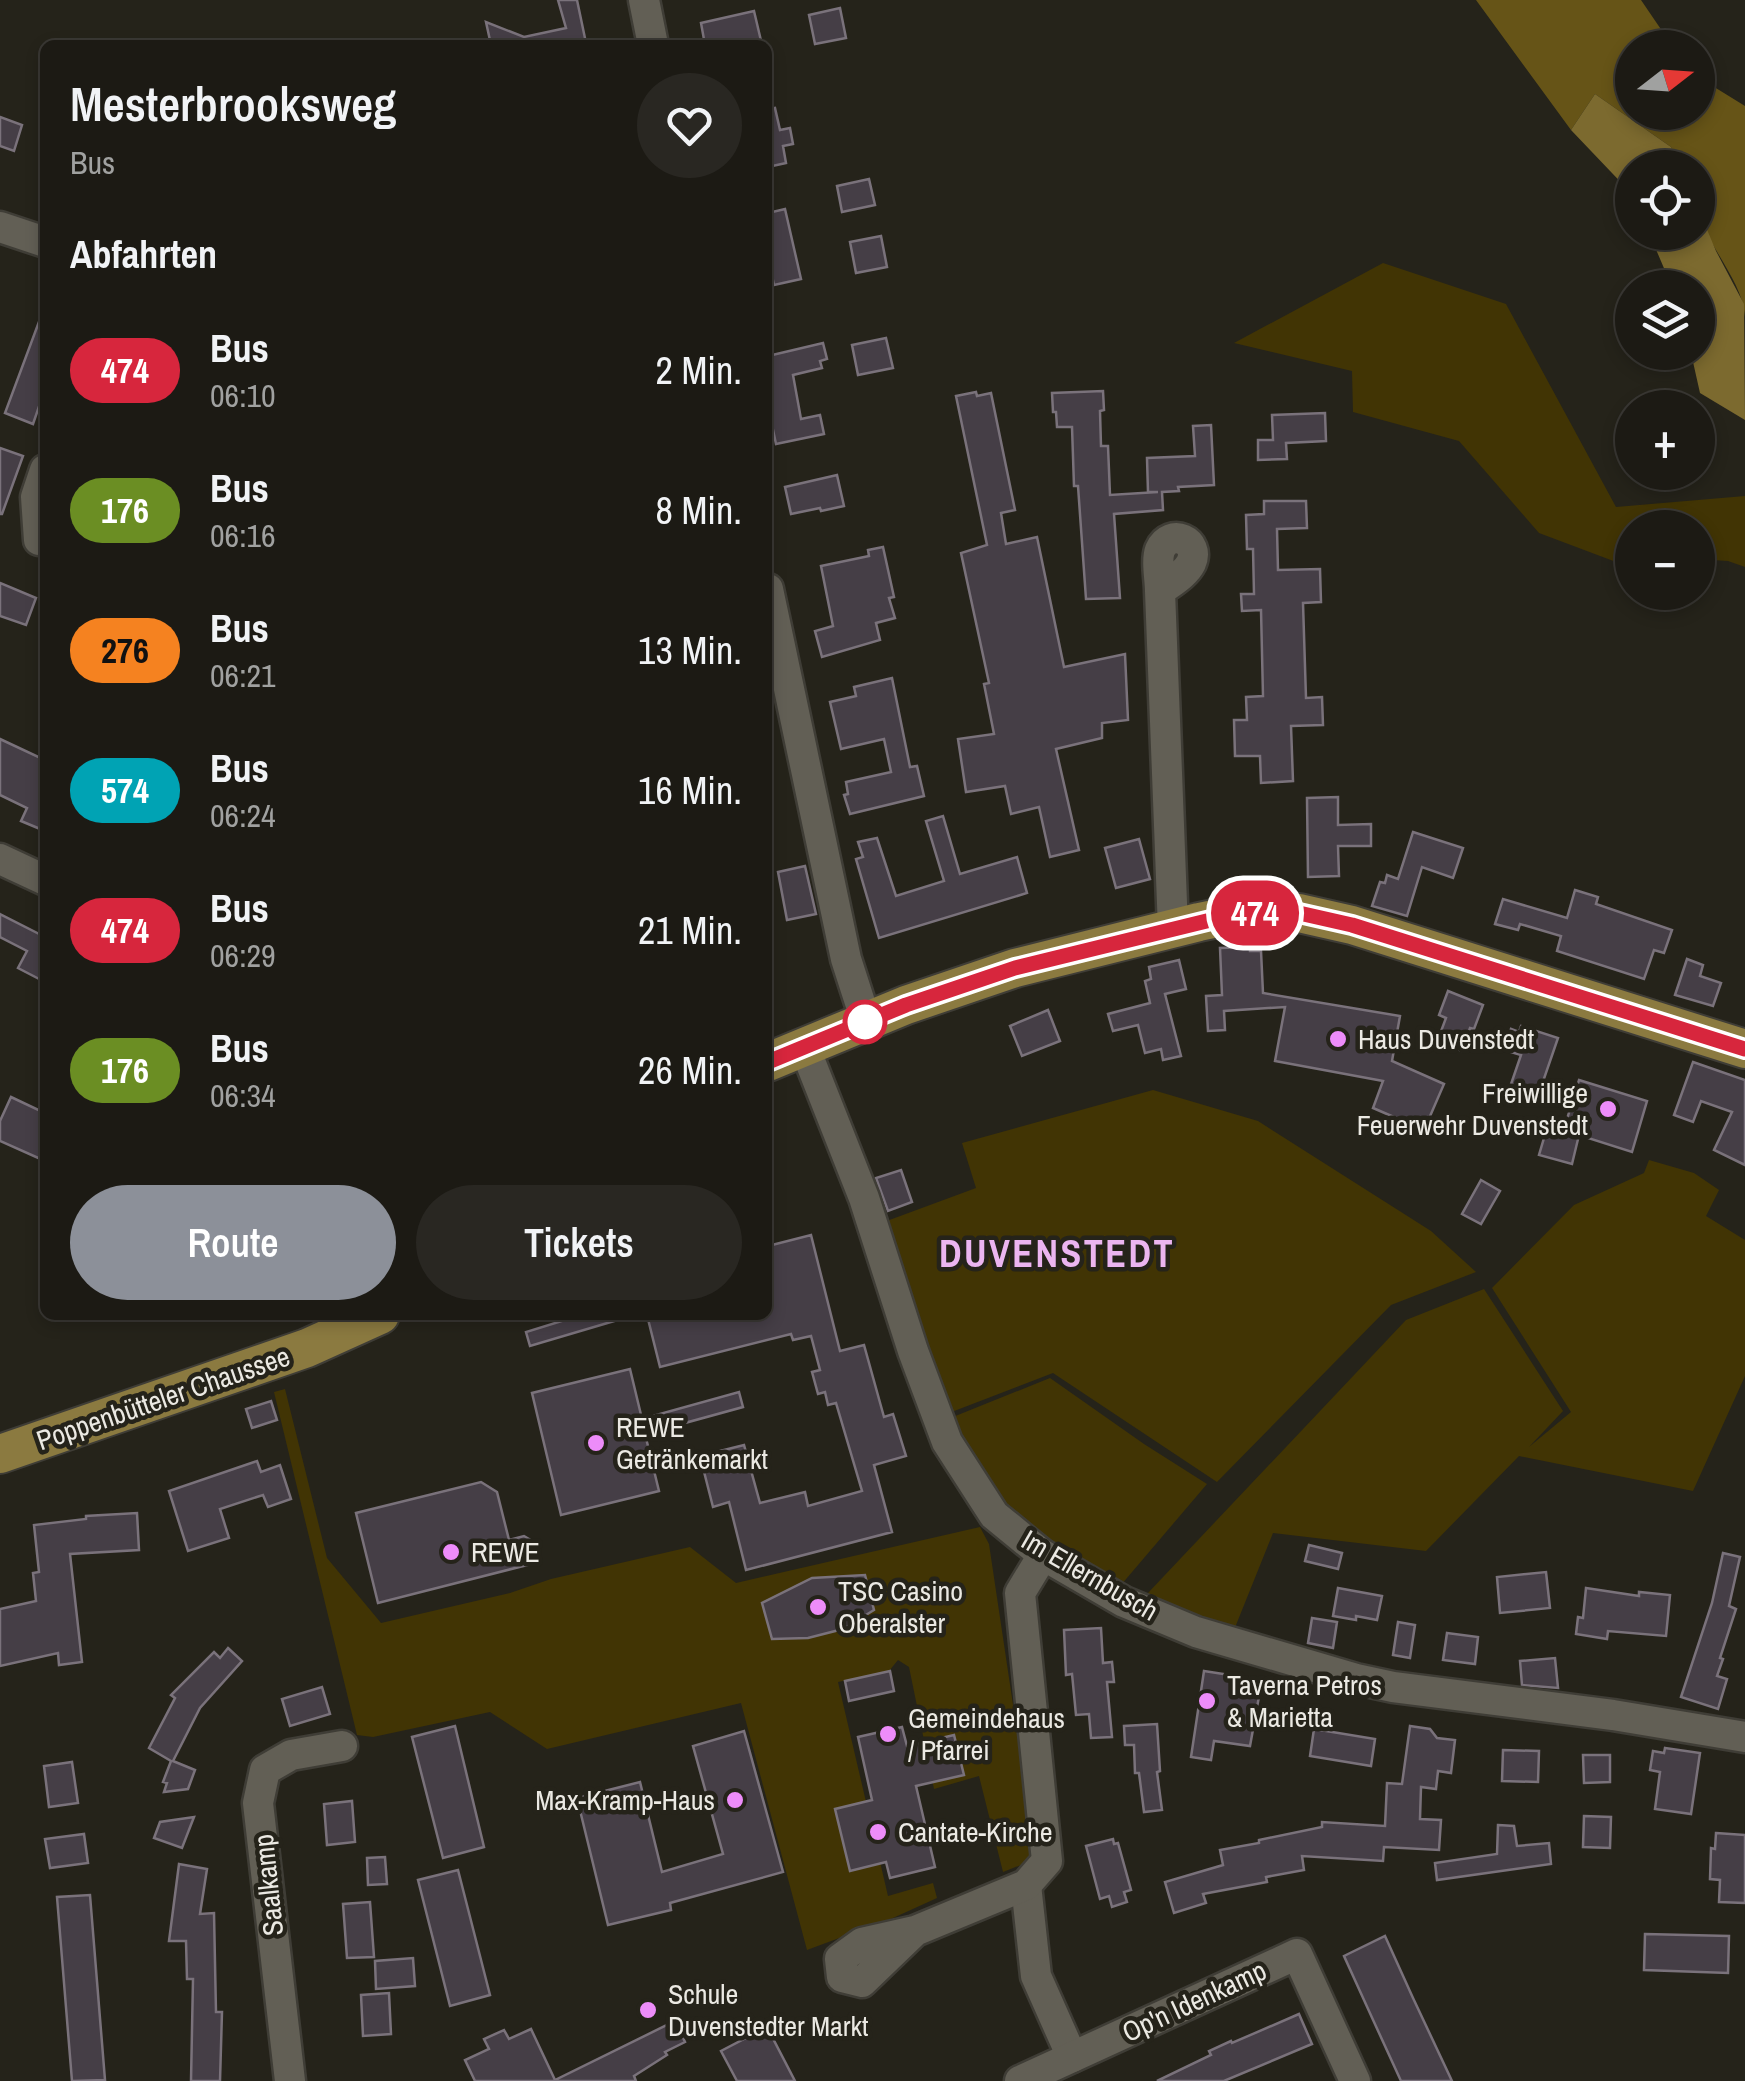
<!DOCTYPE html>
<html lang="de">
<head>
<meta charset="utf-8">
<style>
  body { margin:0; font-family:"Archivo Narrow",sans-serif; background:#292722; color:#f1f3f6; height:100vh; display:flex; flex-direction:column; font-size:38px; white-space:nowrap }
  * { box-sizing:border-box; margin:0 }
  p { font-size:32px; color:#a0a1a0 }
  .icon { flex:none; width:55px; height:55px; fill:none; stroke:currentColor; stroke-width:2; stroke-linecap:round; stroke-linejoin:round }
  .map { position:relative; flex:1; overflow:hidden }
  .details { position:absolute; left:40px; top:40px; width:732px; height:1280px; display:flex; flex-direction:column; background:#1c1a14; border-radius:15px; box-shadow:0 5px 15px #0003,0 0 0 2px #3a3834 }
  .details>* { flex:none }
  .badge { padding:0 20px; border-radius:32px; font-size:35px; line-height:65px }
  .needle { width:65px; rotate:73deg }
  .fabs { position:absolute; left:1615px; top:30px; display:grid; gap:20px }
  .fabs a { display:grid; place-items:center; width:100px; height:100px; border-radius:50%; background:#1c1a14; box-shadow:0 5px 15px #0003,0 0 0 2px #3a3834; font-size:50px }
  .map>.badge { position:absolute; translate:-50% -50%; box-shadow:0 0 0 5px #fff }
  h2 { padding:0 30px; font-size:38px; line-height:90px }
  .round { display:grid; place-items:center; flex:none; width:105px; height:105px; border-radius:52px; background:#292722 }
  .overview { display:flex; align-items:center; justify-content:space-between; height:170px; padding:0 30px }
  h1 { font-size:48px; font-weight:600; line-height:75px }
  .primary-button { display:flex; gap:20px; margin-top:auto; padding:20px 30px }
  .primary-button a { flex:1; height:115px; border-radius:60px; background:#8c9099; color:#fff; font-size:40px; font-weight:600; line-height:115px; text-align:center }
  .primary-button a+a { background:#292722; color:#f1f3f6 }
  ul { padding:0; list-style:none }
  li { display:flex; align-items:center; gap:30px; height:140px; padding:0 30px }
  li div { flex:1 }
  li b { display:block; font-size:38px }
  li em { font-style:normal }
  li .badge { min-width:110px; font-weight:700; text-align:center }
  .map>svg:first-child { display:block }
</style>
</head>
<body>
<div class="map">
<svg width="1745" height="2081" viewBox="0 0 1745 2081">
  <rect width="100%" height="100%" fill="#25231a"/>
  <g fill="#413404">
    <polygon points="1383,263 1506,304 1616,507 1745,496 1745,567 1728,561 1698,559 1698,528 1632,528 1632,568 1539,533 1459,441 1353,412 1352,371 1234,343"/>
    <polygon points="1153,1090 1258,1121 1431,1231 1476,1272 1391,1305 1217,1482 1053,1373 949,1413 884,1222 976,1188 962,1143"/>
    <polygon points="1649,1160 1694,1173 1719,1190 1706,1216 1745,1240 1745,1376 1693,1491 1519,1456 1426,1551 1273,1533 1234,1630 1147,1594 1406,1320 1484,1289 1563,1411 1529,1447 1571,1412 1492,1288 1574,1205 1644,1173"/>
    <polygon points="1050,1378 1144,1444 1207,1484 1121,1585 1008,1519 948,1419"/>
    <polygon points="285,1389 327,1558 381,1623 510,1593 551,1579 690,1547 736,1583 980,1527 989,1544 1036,1859 1003,1872 979,1776 934,1789 909,1667 898,1660 889,1671 838,1682 888,1896 933,1883 937,1898 893,1918 807,1950 741,1703 547,1749 490,1712 373,1737 357,1735 274,1392"/>
  </g>
  <path fill="#665417" d="M1476 0H1641L1673 47 1632 48V112H1698V77L1745 106V317C1743 280 1705 245 1698 208 1695 195 1698 180 1698 168L1680 167 1671 147 1595 94 1571 130Z"/>
  <g fill="#7c6a2f">
    <polygon points="1595,94 1671,147 1680,167 1632,168 1632,194 1571,130"/>
    <polygon points="1698,208 1716,251 1744,304 1745,420 1700,393 1691,353 1698,352 1698,288 1672,287 1649,233 1698,232"/>
  </g>
  <g fill="#453e46" stroke="#7a727b" stroke-width="2.5">
    <polygon points="558,0 577,0 586,43 491,45 486,22 524,37 566,28"/>
    <polygon points="840,8 846,38 815,44 809,15"/>
    <polygon points="754,11 762,45 705,45 701,23"/>
    <polygon points="775,108 780,130 790,128 793,144 783,146 786,163 768,167 768,109"/>
    <polygon points="0,117 22,125 14,151 0,146"/>
    <polygon points="869,179 875,205 842,212 837,186"/>
    <polygon points="785,209 801,279 774,285 768,257 768,213"/>
    <polygon points="881,236 887,267 856,273 850,242"/>
    <polygon points="43,311 45,311 45,389 33,424 5,413"/>
    <polygon points="886,338 893,368 858,375 852,345"/>
    <polygon points="823,343 827,359 820,361 822,368 793,375 801,419 820,415 824,434 776,444 768,406 768,356"/>
    <polygon points="1103,391 1104,410 1100,411 1101,446 1108,446 1110,495 1158,492 1148,492 1147,458 1195,456 1193,426 1211,425 1214,485 1178,487 1179,491 1162,492 1163,510 1114,514 1120,598 1086,599 1078,486 1074,486 1072,427 1057,427 1056,412 1053,412 1052,393"/>
    <polygon points="976,392 977,396 991,393 1015,510 1001,513 1006,544 1037,537 1064,667 1125,654 1128,720 1102,723 1102,738 1056,749 1079,850 1050,857 1039,807 1011,814 1005,786 966,792 958,739 994,734 984,684 989,683 961,553 987,545 956,396"/>
    <polygon points="1325,413 1326,441 1286,443 1287,459 1258,460 1258,440 1273,440 1272,415"/>
    <polygon points="0,448 23,456 2,514 0,514"/>
    <polygon points="837,475 844,506 821,511 820,508 791,514 785,487"/>
    <polygon points="1264,501 1306,501 1307,528 1277,529 1278,570 1320,569 1321,602 1303,603 1306,698 1322,697 1323,725 1291,726 1293,781 1261,783 1260,756 1235,756 1234,720 1247,720 1246,697 1263,696 1261,610 1242,611 1241,594 1254,594 1253,549 1247,549 1246,515 1264,514"/>
    <polygon points="883,547 894,597 889,598 895,618 876,623 880,640 822,657 815,631 833,626 821,566 869,556 868,550"/>
    <polygon points="0,583 36,598 26,625 0,616"/>
    <polygon points="892,678 910,767 917,766 924,796 850,814 844,795 848,794 846,782 891,772 884,739 841,749 830,702 856,696 854,687"/>
    <polygon points="0,739 45,760 45,831 21,821 27,808 0,795"/>
    <polygon points="1338,797 1338,825 1371,824 1371,846 1338,846 1339,876 1308,877 1307,798"/>
    <polygon points="943,816 960,874 1017,857 1027,893 879,938 856,859 863,857 858,842 877,838 896,896 944,881 926,821"/>
    <polygon points="1413,832 1463,848 1453,878 1422,867 1407,916 1372,906 1380,882 1385,883 1387,875 1398,879"/>
    <polygon points="1139,839 1150,879 1116,888 1105,848"/>
    <polygon points="805,866 816,914 787,920 778,872"/>
    <polygon points="1575,890 1598,897 1596,904 1672,930 1664,953 1654,950 1644,979 1557,951 1561,936 1520,924 1518,930 1495,924 1503,899 1567,918"/>
    <polygon points="0,914 45,937 45,982 18,968 27,951 0,937"/>
    <polygon points="1250,947 1250,951 1261,951 1263,993 1400,1016 1392,1061 1444,1084 1424,1130 1373,1108 1383,1081 1275,1061 1285,1007 1224,1011 1225,1030 1208,1031 1206,996 1222,995 1220,948"/>
    <polygon points="1687,959 1703,965 1700,976 1721,983 1713,1006 1675,995"/>
    <polygon points="1179,960 1186,989 1165,994 1181,1056 1163,1060 1161,1049 1145,1053 1138,1025 1113,1031 1108,1014 1150,1003 1145,981 1151,979 1149,967"/>
    <polygon points="1448,991 1483,1005 1474,1029 1470,1028 1462,1051 1437,1042 1446,1018 1439,1015"/>
    <polygon points="1048,1010 1060,1041 1022,1056 1010,1026"/>
    <polygon points="1521,1026 1558,1038 1537,1099 1509,1090 1521,1055 1504,1050 1511,1029 1519,1032"/>
    <polygon points="1693,1062 1745,1080 1745,1165 1714,1150 1732,1112 1701,1101 1693,1122 1674,1115"/>
    <polygon points="1579,1080 1647,1101 1632,1152 1579,1135 1572,1164 1539,1155 1547,1128 1563,1132"/>
    <polygon points="11,1097 45,1113 45,1161 0,1141 0,1121"/>
    <polygon points="901,1170 912,1202 888,1211 876,1178"/>
    <polygon points="1481,1180 1500,1191 1481,1224 1462,1214"/>
    <polygon points="811,1235 840,1351 864,1345 884,1417 893,1414 906,1456 874,1465 892,1532 746,1570 729,1502 713,1507 700,1456 744,1445 760,1503 805,1492 808,1506 862,1491 836,1403 828,1405 825,1392 818,1394 812,1372 820,1370 811,1336 793,1340 791,1334 660,1367 647,1315 768,1315 768,1246"/>
    <polygon points="581,1315 621,1315 621,1319 530,1346 526,1332"/>
    <polygon points="630,1369 642,1419 739,1392 743,1407 645,1434 659,1491 561,1515 532,1393"/>
    <polygon points="271,1401 277,1420 252,1428 246,1409"/>
    <polygon points="257,1461 261,1472 280,1465 291,1499 268,1507 263,1495 220,1509 229,1538 188,1551 169,1491"/>
    <polygon points="481,1482 497,1492 509,1540 524,1536 534,1542 539,1562 378,1603 356,1513"/>
    <polygon points="137,1513 139,1550 70,1554 82,1662 59,1665 58,1653 0,1666 0,1609 36,1601 33,1573 39,1572 34,1525 86,1519 86,1516"/>
    <polygon points="1309,1545 1342,1553 1338,1569 1305,1561"/>
    <polygon points="1723,1553 1740,1557 1729,1606 1736,1609 1720,1658 1723,1659 1717,1676 1727,1679 1718,1709 1681,1697 1712,1603"/>
    <polygon points="1546,1572 1550,1608 1500,1613 1497,1577"/>
    <polygon points="865,1575 874,1610 843,1629 808,1638 772,1639 762,1603 812,1578"/>
    <polygon points="1338,1588 1382,1596 1377,1620 1356,1616 1356,1620 1333,1616"/>
    <polygon points="1586,1588 1639,1596 1639,1592 1670,1595 1666,1636 1608,1631 1607,1639 1576,1634 1578,1617 1583,1618"/>
    <polygon points="1312,1618 1337,1622 1333,1648 1308,1643"/>
    <polygon points="1398,1622 1415,1625 1410,1658 1393,1655"/>
    <polygon points="1101,1628 1103,1663 1112,1662 1114,1682 1107,1682 1112,1737 1091,1738 1089,1714 1076,1715 1072,1674 1066,1675 1064,1630"/>
    <polygon points="1447,1633 1478,1637 1475,1664 1443,1660"/>
    <polygon points="228,1648 242,1661 200,1708 173,1761 195,1770 188,1789 164,1792 167,1783 163,1782 171,1761 149,1748 175,1698 171,1695 214,1652 220,1658"/>
    <polygon points="1555,1658 1558,1688 1522,1685 1520,1661"/>
    <polygon points="890,1671 894,1691 849,1701 845,1681"/>
    <polygon points="1204,1671 1262,1680 1250,1746 1214,1741 1211,1760 1191,1757"/>
    <polygon points="322,1687 330,1714 290,1726 282,1699"/>
    <polygon points="1157,1724 1160,1771 1157,1772 1162,1810 1144,1812 1139,1773 1135,1773 1134,1745 1125,1745 1124,1726"/>
    <polygon points="455,1726 484,1847 443,1858 412,1737"/>
    <polygon points="1410,1726 1430,1729 1437,1738 1455,1740 1451,1773 1438,1771 1436,1789 1421,1787 1420,1819 1441,1820 1439,1850 1384,1847 1383,1861 1302,1856 1304,1870 1266,1877 1267,1882 1203,1894 1206,1903 1174,1913 1165,1882 1223,1865 1220,1850 1259,1843 1259,1840 1322,1827 1322,1822 1385,1826 1387,1783 1402,1784"/>
    <polygon points="902,1727 907,1746 954,1735 964,1775 916,1786 935,1867 890,1878 886,1862 850,1871 835,1809 872,1800 858,1737"/>
    <polygon points="1314,1729 1375,1739 1371,1766 1310,1756"/>
    <polygon points="744,1731 783,1872 670,1903 671,1910 608,1925 577,1798 640,1782 662,1872 723,1854 693,1746"/>
    <polygon points="1665,1748 1700,1753 1691,1814 1655,1809 1660,1772 1650,1770 1653,1751 1664,1753"/>
    <polygon points="1503,1750 1539,1751 1538,1782 1502,1781"/>
    <polygon points="1583,1755 1610,1755 1610,1782 1584,1783"/>
    <polygon points="72,1762 78,1803 49,1807 44,1766"/>
    <polygon points="352,1801 355,1842 327,1845 324,1804"/>
    <polygon points="1584,1816 1611,1817 1610,1848 1583,1847"/>
    <polygon points="194,1817 182,1848 154,1838 160,1822"/>
    <polygon points="1498,1825 1514,1826 1517,1846 1549,1843 1551,1864 1437,1880 1435,1863 1497,1854"/>
    <polygon points="1716,1833 1745,1835 1745,1903 1719,1902 1720,1880 1710,1879 1711,1848 1715,1849"/>
    <polygon points="84,1834 88,1863 50,1868 45,1839"/>
    <polygon points="1113,1839 1114,1844 1118,1843 1131,1890 1124,1892 1127,1902 1112,1907 1109,1896 1100,1899 1086,1846"/>
    <polygon points="385,1857 387,1884 368,1885 367,1858"/>
    <polygon points="179,1864 207,1869 200,1914 214,1913 216,2012 222,2012 220,2081 191,2081 193,1979 187,1979 186,1941 169,1941"/>
    <polygon points="458,1870 490,1995 450,2006 418,1880"/>
    <polygon points="90,1895 105,2080 72,2081 57,1897"/>
    <polygon points="370,1902 374,1957 347,1958 343,1904"/>
    <polygon points="1645,1934 1729,1936 1728,1973 1644,1970"/>
    <polygon points="1385,1936 1413,1998 1452,2081 1401,2081 1374,2022 1344,1956"/>
    <polygon points="413,1958 415,1986 376,1989 375,1961"/>
    <polygon points="389,1993 391,2034 363,2036 361,1995"/>
    <polygon points="1299,2014 1312,2044 1224,2081 1157,2081 1211,2055 1209,2051 1231,2041 1232,2043"/>
    <polygon points="675,2021 685,2042 665,2052 667,2055 634,2076 636,2081 475,2081 465,2060 489,2049 484,2039 504,2030 509,2039 531,2029 555,2080"/>
    <polygon points="767,2027 795,2081 737,2081 721,2051"/>
  </g>
  <g fill="none" stroke-linecap="round" stroke-linejoin="round">
    <defs>
      <g id="minor">
        <polyline points="644,0 653,45"/>
        <polyline points="0,227 45,242"/>
        <polyline points="39,540 36,497 45,470"/>
        <polyline points="768,589 846,959 866,1021"/>
        <path d="M1160 591C1170 583 1185 575 1191 563 1201 541 1170 527 1160 550 1156 561 1160 579 1160 591L1173 929"/>
        <polyline points="0,859 45,880"/>
        <polyline points="804,1046 864,1198 913,1351 947,1442 994,1515 1043,1555 1124,1602 1196,1632 1356,1679 1393,1687 1613,1715 1745,1737"/>
        <polyline points="1026,1885 1036,1976 1072,2057"/>
        <polyline points="915,1931 862,1982 842,1977 840,1959 862,1943 915,1931 1026,1885 1047,1861 1020,1593 1043,1555"/>
        <polyline points="290,2081 258,1803 265,1770 291,1755 342,1746"/>
        <polyline points="1020,2081 1297,1954 1355,2081"/>
      </g>
      <g id="major">
        <polyline points="768,1062 906,1005 1015,968 1199,922 1223,917 1274,912 1299,913 1352,925 1745,1049"/>
        <polyline points="0,1454 307,1348 380,1315"/>
      </g>
    </defs>
    <use href="#minor" stroke="#3f3d36" stroke-width="35"/>
    <use href="#major" stroke="#3f3d36" stroke-width="42"/>
    <use href="#minor" stroke="#625f55" stroke-width="30"/>
    <use href="#major" stroke="#8b7a40" stroke-width="38"/>
  </g>
  <g fill="none" stroke-linecap="round" stroke-linejoin="round">
    <defs>
      <polyline id="line" points="768,1062 906,1005 1015,968 1223,917 1274,912 1299,913 1352,925 1745,1049"/>
    </defs>
    <use href="#line" stroke="#fff" stroke-width="22"/>
    <use href="#line" stroke="#d7263d" stroke-width="15"/>
  </g>
  <circle fill="#fff" stroke="#d7263d" stroke-width="5" cx="865" cy="1022" r="20"/>
  <g fill="#ed8cf9" stroke="#25231a" stroke-width="4">
    <circle cx="1338" cy="1039" r="10"/>
    <circle cx="1608" cy="1109" r="10"/>
    <circle cx="596" cy="1443" r="10"/>
    <circle cx="451" cy="1552" r="10"/>
    <circle cx="818" cy="1607" r="10"/>
    <circle cx="1207" cy="1701" r="10"/>
    <circle cx="888" cy="1734" r="10"/>
    <circle cx="735" cy="1800" r="10"/>
    <circle cx="878" cy="1832" r="10"/>
    <circle cx="648" cy="2010" r="10"/>
  </g>
  <g text-anchor="middle" dominant-baseline="central" stroke-width="9" stroke-linejoin="round" paint-order="stroke">
    <g font-size="28" fill="#ebe9e3" stroke="#25231a" text-anchor="start">
      <text x="1358" y="1039">Haus Duvenstedt</text>
      <text x="1588" y="1093" text-anchor="end">Freiwillige<tspan x="1588" dy="32">Feuerwehr Duvenstedt</tspan></text>
      <text x="616" y="1427">REWE<tspan x="616" dy="32">Getränkemarkt</tspan></text>
      <text x="471" y="1552">REWE</text>
      <text x="838" y="1591">TSC Casino<tspan x="838" dy="32">Oberalster</tspan></text>
      <text x="1227" y="1685">Taverna Petros<tspan x="1227" dy="32">&amp; Marietta</tspan></text>
      <text x="908" y="1718">Gemeindehaus<tspan x="908" dy="32">/ Pfarrei</tspan></text>
      <text x="715" y="1800" text-anchor="end">Max-Kramp-Haus</text>
      <text x="898" y="1832">Cantate-Kirche</text>
      <text x="668" y="1994">Schule<tspan x="668" dy="32">Duvenstedter Markt</tspan></text>
    </g>
    <g font-size="28" fill="#ebe9e3" stroke="#25231a">
      <text transform="translate(163 1398) rotate(-19)">Poppenbütteler Chaussee</text>
      <text transform="translate(1090 1575) rotate(30)">Im Ellernbusch</text>
      <text transform="translate(268 1885) rotate(-96)">Saalkamp</text>
      <text transform="translate(1194 2001) rotate(-25)">Op'n Idenkamp</text>
    </g>
    <g font-size="38" font-weight="bold" letter-spacing="2.5" fill="#ebb5f0" stroke="#25231a">
      <text x="1057" y="1253">DUVENSTEDT</text>
    </g>
  </g>
</svg>
<div class="fabs">
<a><svg class="needle" viewBox="-14 -14 28 28"><path d="M0-13l5 13h-10z" fill="#e53935"/><path d="M0 13l5-13h-10z" fill="#a0a1a0"/></svg></a>
<a><svg class="icon" aria-label="locate" viewBox="0 0 24 24"><circle cx="12" cy="12" r="6"/><path d="M12 2v4M12 18v4M2 12h4M18 12h4"/></svg></a>
<a><svg class="icon" aria-label="layers" viewBox="0 0 24 24"><path d="M12 4l9 5-9 5-9-5zM3 14l9 5 9-5"/></svg></a>
<a>+</a>
<a>−</a>
</div>
<b class="badge" style="left:1255px;top:913px;background:#d7263d;color:#fff">474</b>
<section class="details">
<div class="overview"><div><h1>Mesterbrooksweg</h1><p>Bus</p></div><a class="round"><svg class="icon" aria-label="heart" viewBox="0 0 24 24"><path d="M12 20l-8-8c-3-5 5-10 8-4 3-6 11-1 8 4z"/></svg></a></div>
<h2>Abfahrten</h2>
<ul>
<li><span class="badge" style="background:#d7263d;color:#fff">474</span><div><b>Bus</b><p>06:10</p></div><em>2 Min.</em></li>
<li><span class="badge" style="background:#6b8e23;color:#fff">176</span><div><b>Bus</b><p>06:16</p></div><em>8 Min.</em></li>
<li><span class="badge" style="background:#f58220;color:#111">276</span><div><b>Bus</b><p>06:21</p></div><em>13 Min.</em></li>
<li><span class="badge" style="background:#00a3b4;color:#fff">574</span><div><b>Bus</b><p>06:24</p></div><em>16 Min.</em></li>
<li><span class="badge" style="background:#d7263d;color:#fff">474</span><div><b>Bus</b><p>06:29</p></div><em>21 Min.</em></li>
<li><span class="badge" style="background:#6b8e23;color:#fff">176</span><div><b>Bus</b><p>06:34</p></div><em>26 Min.</em></li>
</ul>
<div class="primary-button"><a>Route</a><a>Tickets</a></div>
</section>
</div>
</body>
</html>
